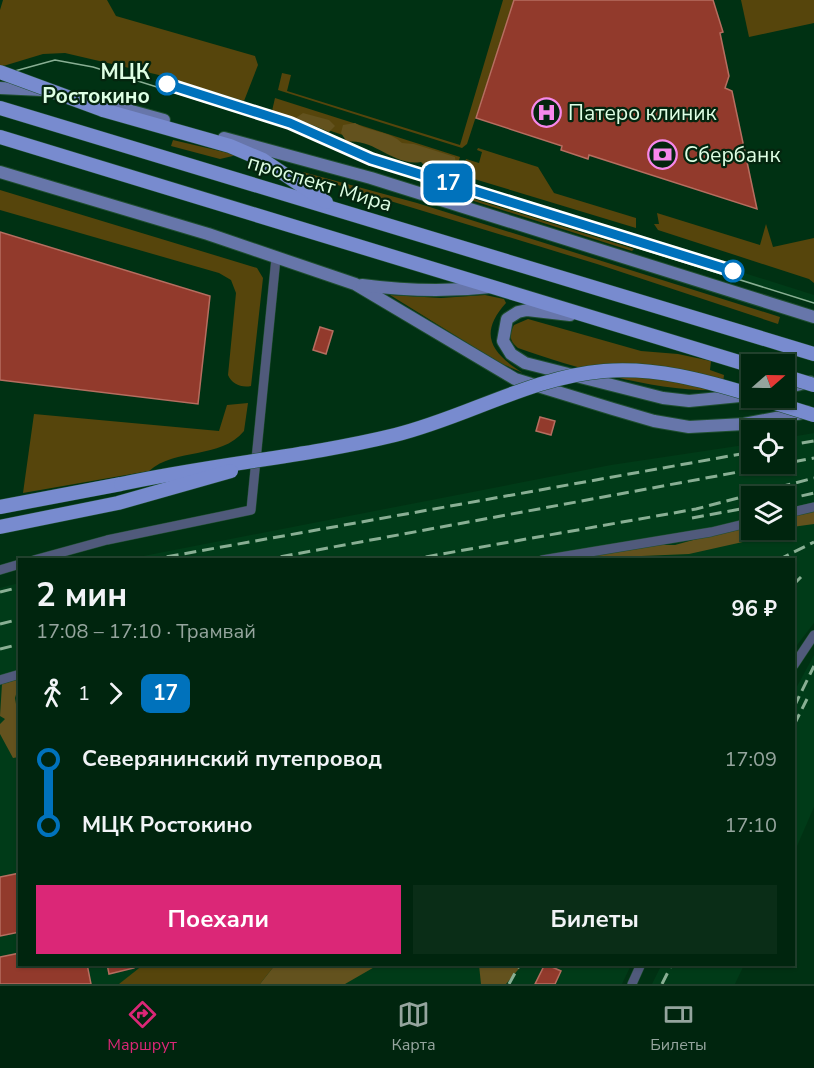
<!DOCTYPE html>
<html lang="ru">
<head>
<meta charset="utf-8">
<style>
  body { margin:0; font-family:"Nunito Sans",sans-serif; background:#0a2d17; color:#f1f3f6; height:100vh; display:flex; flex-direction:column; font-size:22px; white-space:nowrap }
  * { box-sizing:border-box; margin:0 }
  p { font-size:20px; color:#95a59e }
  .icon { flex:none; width:33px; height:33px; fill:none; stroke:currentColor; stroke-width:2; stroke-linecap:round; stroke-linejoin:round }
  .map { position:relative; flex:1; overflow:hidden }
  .drawer { position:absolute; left:18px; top:558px; width:777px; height:408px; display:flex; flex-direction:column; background:#00250e; border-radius:0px; box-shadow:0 2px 4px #0004,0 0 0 2px #22422e }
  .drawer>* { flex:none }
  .badge { padding:0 12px; border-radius:9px; font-size:21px; line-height:39px }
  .needle { width:39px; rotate:70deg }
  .tools { position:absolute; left:741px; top:354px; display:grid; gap:12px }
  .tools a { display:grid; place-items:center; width:54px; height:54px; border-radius:0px; background:#00250e; box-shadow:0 2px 4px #0004,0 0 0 2px #22422e; font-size:30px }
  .map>.badge { position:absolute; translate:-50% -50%; box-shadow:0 0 0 3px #fff }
  .legs { display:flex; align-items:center; gap:9px; height:66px; padding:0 18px; font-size:20px }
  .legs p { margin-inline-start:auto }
  .summary { display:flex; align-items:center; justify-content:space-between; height:102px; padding:0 18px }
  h1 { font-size:33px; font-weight:700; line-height:45px }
  .action { display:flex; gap:12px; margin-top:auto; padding:12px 18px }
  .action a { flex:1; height:69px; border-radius:0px; background:#db2777; color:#fff; font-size:24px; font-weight:700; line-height:69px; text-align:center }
  .action a+a { background:#0a2d17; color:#f1f3f6 }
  ul { padding:0 18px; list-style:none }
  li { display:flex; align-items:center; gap:21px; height:66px; font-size:22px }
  li i { display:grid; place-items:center; width:9px; height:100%; margin:0 8px; background:currentColor }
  li i::after { content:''; width:15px; height:15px; margin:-8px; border:4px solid; border-radius:50%; background:#00250e }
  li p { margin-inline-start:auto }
  li:first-child i { background:linear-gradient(#0000 50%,currentColor 0) }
  li:last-child i { background:linear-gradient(currentColor 50%,#0000 0) }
  .tab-bar { display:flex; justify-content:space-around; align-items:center; height:84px; border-top:2px solid #22422e; background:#00250e; font-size:16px; color:#95a59e }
  .tab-bar a { display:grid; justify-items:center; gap:3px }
  .tab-bar .selected { color:#db2777 }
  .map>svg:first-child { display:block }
</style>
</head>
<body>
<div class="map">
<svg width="814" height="984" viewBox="0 0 814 984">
  <rect width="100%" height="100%" fill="#003113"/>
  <g fill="#003b18" fill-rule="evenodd">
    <polygon points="378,157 814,295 814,304 375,168"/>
    <path d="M814 433V623L794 649V560H123L611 465 751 444 752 464H784L785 438ZM752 496H784V530H752Z"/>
    <polygon points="19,583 20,964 631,965 622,984 0,984 0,588"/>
    <polygon points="814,655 814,807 794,853 794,692"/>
    <polygon points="662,964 744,964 744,965 735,984 652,984"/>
  </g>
  <g fill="#56450c">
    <polygon points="3,0 107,0 116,16 255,56 258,65 244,101 159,75 65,53 43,54 0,67 0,10"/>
    <polygon points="503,0 514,0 467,144 462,148 278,90 282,73 291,75 287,91 460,145"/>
    <polygon points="741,0 814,0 814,23 749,37"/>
    <polygon points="275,98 460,157 455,173 272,111"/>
    <polygon points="173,140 237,155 220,159 171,146"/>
    <polygon points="478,148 538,167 554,193 636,218 636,228 461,175 466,159 479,163 482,152 477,150"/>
    <polygon points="303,172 417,203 780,317 778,324 597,264 305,175"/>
    <path d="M0 190 257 268 263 278 251 386C241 388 232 384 228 375L236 293 231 280 219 273 0 210Z"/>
    <polygon points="455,193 634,249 632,251 455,195"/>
    <polygon points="657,213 760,245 766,224 773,247 814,238 814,283 809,279 658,230 654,224 659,224"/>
    <path d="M390 295 441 298 485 295 504 299 506 303C478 334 491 353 523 373L498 362Z"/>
    <path d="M528 319 641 351 678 354 711 361 710 370 724 375 722 390C660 393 578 369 518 348 509 341 509 334 514 325Z"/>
    <path d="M248 403 244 431C220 460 176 447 149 471L23 493 34 414 219 431 227 405Z"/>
    <polygon points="143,965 275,965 260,984 119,984"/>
  </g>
  <g fill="#63521e">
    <polygon points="303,113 329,120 335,126 329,132 296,118"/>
    <path d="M355 123C370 132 390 131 402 143L414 144 455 157 456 166 447 175 434 166 427 168 421 162C394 167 374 138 347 142L341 133 343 125Z"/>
    <polygon points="814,508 814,524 785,528 784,516"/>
    <polygon points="751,524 752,530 781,530 769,536 689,554 547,560 653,545 675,545"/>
    <polygon points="19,679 19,690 17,691 15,698 19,722 19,757 13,758 0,734 0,724 5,719 0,716 2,684"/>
    <polygon points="275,965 275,964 378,965 345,984 260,984"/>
    <polygon points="479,965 479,964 522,965 506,984 481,984"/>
  </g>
  <g fill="#923a2c" stroke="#b66e60" stroke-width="1.5">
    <polygon points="514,0 713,0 723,32 720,33 729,76 725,88 732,91 757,209 589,155 588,159 561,150 562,146 476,118"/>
    <polygon points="0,232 210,296 198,404 0,380"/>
    <polygon points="320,327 333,331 326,354 313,350"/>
    <polygon points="540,417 555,421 551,435 536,431"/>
    <polygon points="20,873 20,932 0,936 0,877"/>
    <polygon points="20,953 20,964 87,964 91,984 0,984 0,957"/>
    <polygon points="107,964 134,964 134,968 109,974"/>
    <polygon points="545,964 561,971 555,984 535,984"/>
  </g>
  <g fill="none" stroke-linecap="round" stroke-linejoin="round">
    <defs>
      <g id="minor">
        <polyline points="784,514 814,507"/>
        <polyline points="34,560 107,540 251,510 276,258"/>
        <polyline points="542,560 711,532 752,522"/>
        <polyline points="0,570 20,564"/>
        <polyline points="794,665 814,635"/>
        <polyline points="0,680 20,674"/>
        <polyline points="632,984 641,964"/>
      </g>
      <g id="secondary">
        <polyline points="0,88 42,90"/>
        <polyline points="88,99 164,120"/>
        <polyline points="224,138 371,178 814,317"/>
        <polyline points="0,172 208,234 355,284 515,379 613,409 654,421 689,427 744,424 807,412"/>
        <path d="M362 285C407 291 447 292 491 287"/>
        <polyline points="570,315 527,310 518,312 507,319 503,341 511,354 525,363 663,398 689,401 750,395"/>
        <polyline points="784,388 810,382"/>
      </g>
      <g id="primary">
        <polyline points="0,108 814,354"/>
        <polyline points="103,110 230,146 263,160 326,202"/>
        <polyline points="0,137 752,366"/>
        <polyline points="0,507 121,484"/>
      </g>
    </defs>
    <use href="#minor" stroke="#1f4e30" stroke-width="10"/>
    <use href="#secondary" stroke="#1f4e30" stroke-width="14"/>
    <use href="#primary" stroke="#1f4e30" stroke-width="15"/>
    <use href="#minor" stroke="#505a7b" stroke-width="9"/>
    <use href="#secondary" stroke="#6776aa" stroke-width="12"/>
    <use href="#primary" stroke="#788bcf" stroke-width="14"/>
    <polyline stroke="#89af94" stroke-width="1.5" points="0,75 55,60 93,67 288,128 370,164 814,303"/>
    <g stroke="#89af94" stroke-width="3" stroke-dasharray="12 6" stroke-linecap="butt">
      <polyline points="784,446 814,441"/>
      <polyline points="784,500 814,493"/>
      <polyline points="692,518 752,507"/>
      <polyline points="149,560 752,452"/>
      <polyline points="263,560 814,458"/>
      <polyline points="408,560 696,509 814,478"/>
      <polyline points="778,560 814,542"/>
      <polyline points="794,584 801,577"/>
      <polyline points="0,592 20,587"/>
      <polyline points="0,624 20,619"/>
      <polyline points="0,649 20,644"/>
      <polyline points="794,707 814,666"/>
      <polyline points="794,725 807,699"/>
      <polyline points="509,984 520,964"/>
      <polyline points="662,984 672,964"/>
    </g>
    <defs>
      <g id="primary-bridge">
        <polyline points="0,72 103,110"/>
        <polyline points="784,376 814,385"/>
        <polyline points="759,398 814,415"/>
        <path d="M121 484C212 464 305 457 395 435 465 418 531 377 604 371 655 367 703 380 752 395"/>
        <polyline points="0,527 118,503 231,471"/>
      </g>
    </defs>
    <use href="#primary-bridge" stroke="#1f4e30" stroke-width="15" stroke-linecap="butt"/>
    <use href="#primary-bridge" stroke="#788bcf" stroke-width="14"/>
  </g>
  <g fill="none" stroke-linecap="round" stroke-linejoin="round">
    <defs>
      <polyline id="line-1" points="167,84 290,123 371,159 733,271"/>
    </defs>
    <use href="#line-1" stroke="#fff" stroke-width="14"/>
    <use href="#line-1" stroke="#0072bc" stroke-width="9"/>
  </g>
  <defs>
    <symbol id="hospital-ring" viewBox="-11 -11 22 22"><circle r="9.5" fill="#04250f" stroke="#f788eb" stroke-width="1.5"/><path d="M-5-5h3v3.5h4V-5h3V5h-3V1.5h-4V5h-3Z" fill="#f788eb"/></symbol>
    <symbol id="bank-ring" viewBox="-11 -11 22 22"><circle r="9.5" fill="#04250f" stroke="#f788eb" stroke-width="1.5"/><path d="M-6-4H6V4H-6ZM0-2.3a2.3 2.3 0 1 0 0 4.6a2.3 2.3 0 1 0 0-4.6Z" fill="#f788eb"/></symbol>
  </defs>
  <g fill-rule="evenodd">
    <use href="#hospital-ring" x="530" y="96" width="33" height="33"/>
    <use href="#bank-ring" x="646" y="138" width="33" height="33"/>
  </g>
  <g fill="#fff" stroke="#0072bc" stroke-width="3">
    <circle cx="167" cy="84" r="10"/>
    <circle cx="733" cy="271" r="10"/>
  </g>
  <g text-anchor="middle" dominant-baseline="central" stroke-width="4.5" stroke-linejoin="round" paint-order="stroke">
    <g font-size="21" font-weight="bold" fill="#defee4" stroke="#04250f" text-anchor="end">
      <text x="150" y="72">МЦК<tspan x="150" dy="24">Ростокино</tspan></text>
    </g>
    <g font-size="21" fill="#defee4" stroke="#04250f" text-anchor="start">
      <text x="568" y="113">Патеро клиник</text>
      <text x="684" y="155">Сбербанк</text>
    </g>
    <g font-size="21" fill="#defee4" stroke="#04250f">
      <text transform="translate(320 183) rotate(17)">проспект Мира</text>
    </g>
  </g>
</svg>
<div class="tools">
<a><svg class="needle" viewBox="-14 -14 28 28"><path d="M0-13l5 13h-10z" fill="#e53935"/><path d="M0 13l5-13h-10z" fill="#95a59e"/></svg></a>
<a><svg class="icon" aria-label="locate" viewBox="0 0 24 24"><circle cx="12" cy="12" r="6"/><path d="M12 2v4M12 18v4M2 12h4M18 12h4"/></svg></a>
<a><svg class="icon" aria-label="layers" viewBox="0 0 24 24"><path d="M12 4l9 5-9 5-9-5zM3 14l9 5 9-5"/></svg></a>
</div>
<b class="badge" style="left:448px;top:183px;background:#0072bc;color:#fff">17</b>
<section class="drawer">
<div class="summary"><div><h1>2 мин</h1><p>17:08 – 17:10 · Трамвай</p></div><b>96 ₽</b></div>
<div class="legs"><svg class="icon" aria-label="walk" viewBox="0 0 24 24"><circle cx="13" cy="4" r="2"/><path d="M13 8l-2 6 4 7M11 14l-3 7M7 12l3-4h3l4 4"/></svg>1<svg class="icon" aria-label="forward" viewBox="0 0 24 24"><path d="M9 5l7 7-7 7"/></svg><b class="badge" style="background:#0072bc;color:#fff">17</b></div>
<ul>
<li><i style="color:#0072bc"></i><b>Северянинский путепровод</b><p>17:09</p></li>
<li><i style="color:#0072bc"></i><b>МЦК Ростокино</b><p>17:10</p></li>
</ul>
<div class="action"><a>Поехали</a><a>Билеты</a></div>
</section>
</div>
<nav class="tab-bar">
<a class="selected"><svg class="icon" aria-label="directions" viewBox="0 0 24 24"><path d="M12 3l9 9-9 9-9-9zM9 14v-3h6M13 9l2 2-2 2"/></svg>Маршрут</a>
<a><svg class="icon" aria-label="map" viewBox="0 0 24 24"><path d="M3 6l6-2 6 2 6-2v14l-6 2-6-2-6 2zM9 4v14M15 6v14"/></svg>Карта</a>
<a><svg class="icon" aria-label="tickets" viewBox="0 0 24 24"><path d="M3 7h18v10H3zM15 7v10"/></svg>Билеты</a>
</nav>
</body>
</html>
